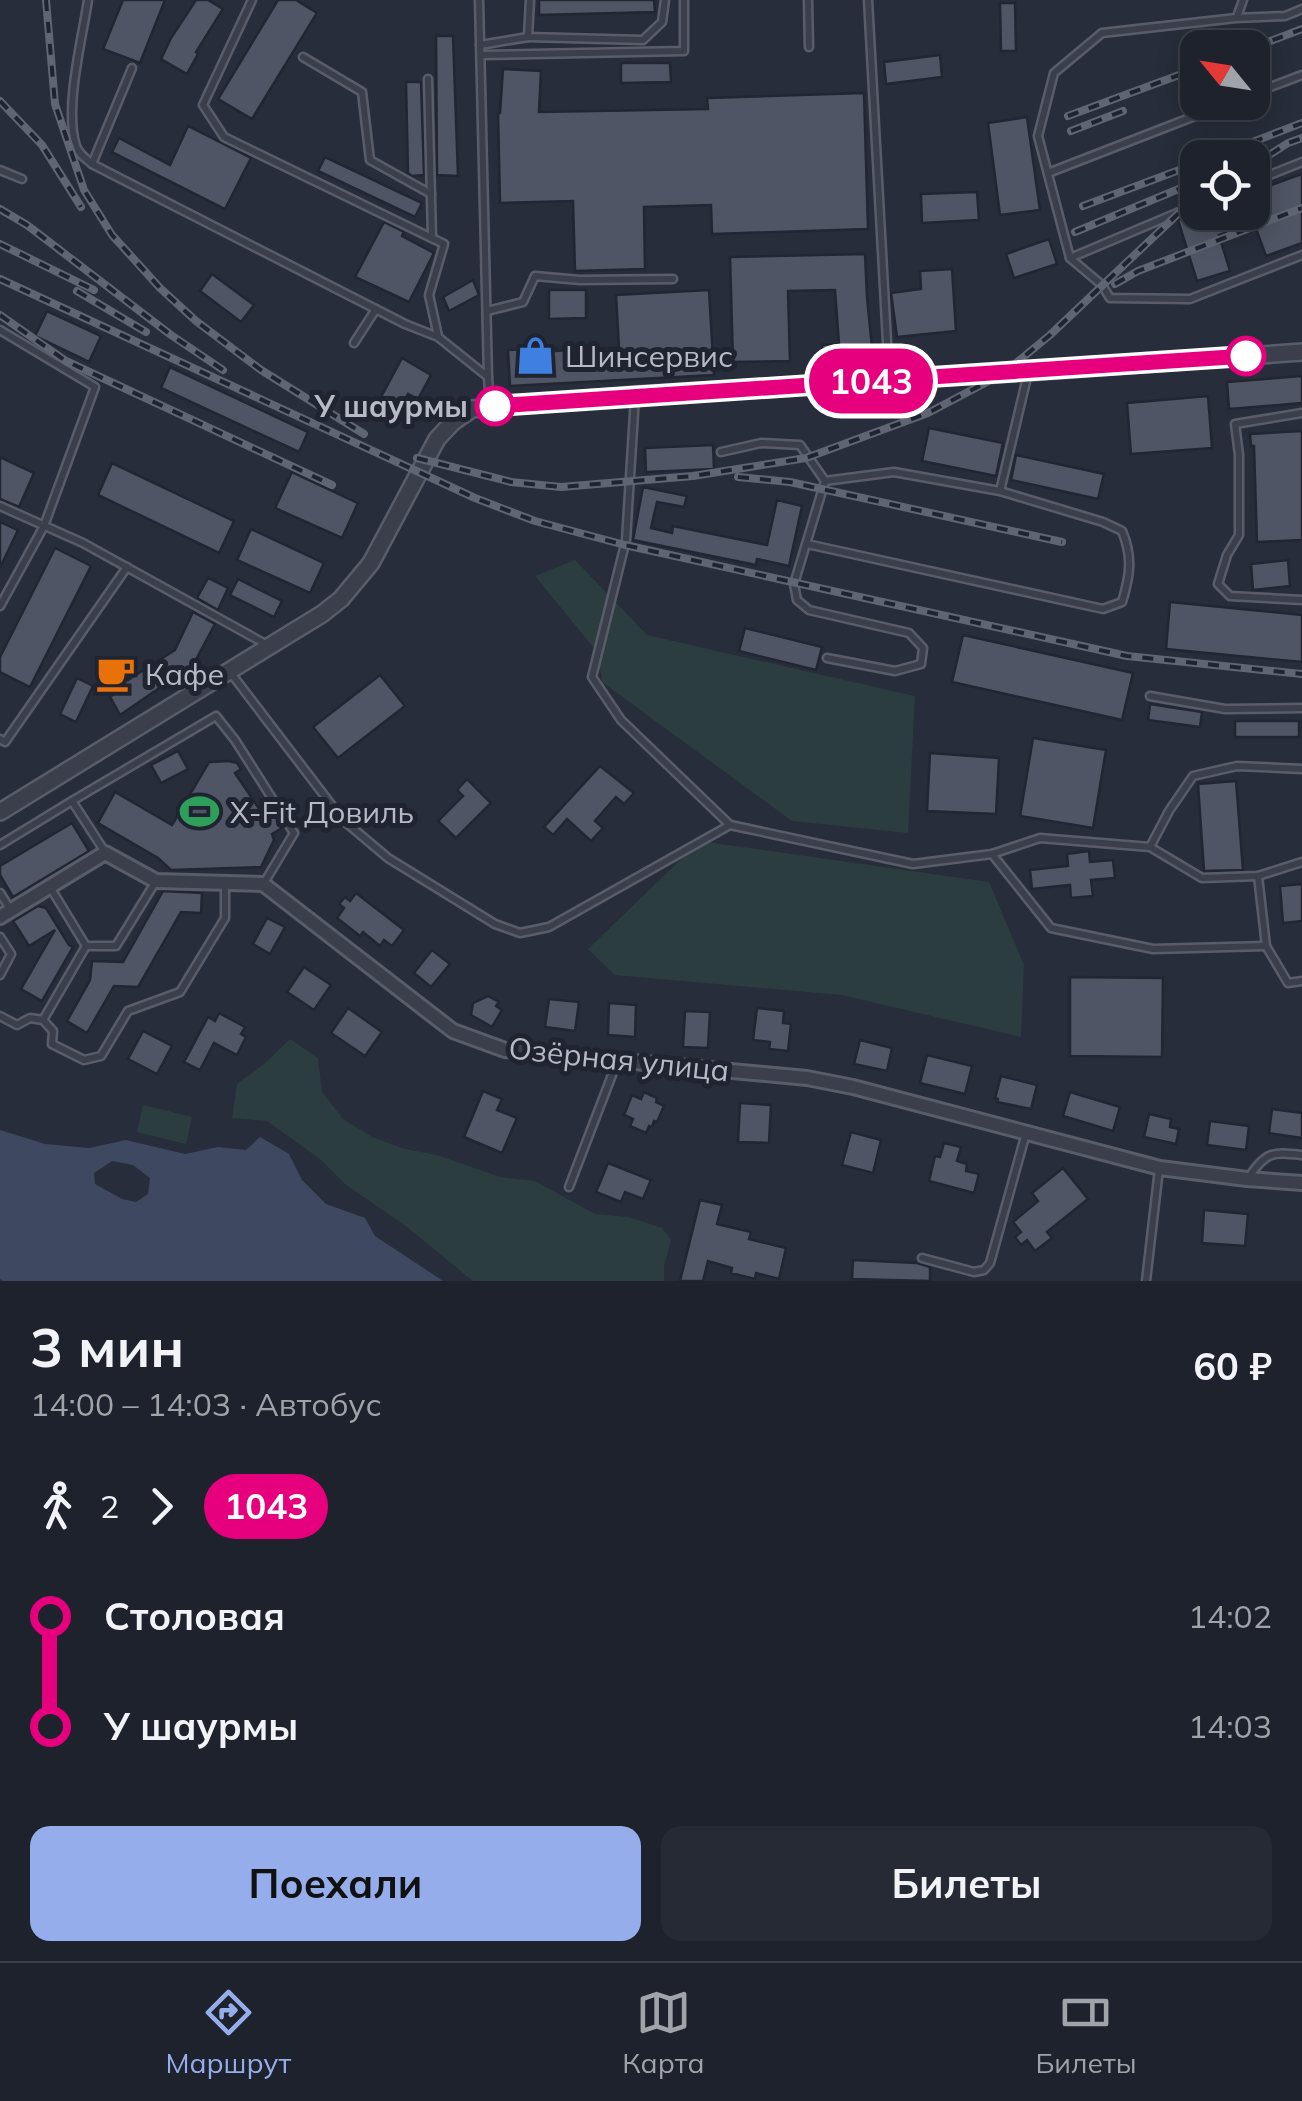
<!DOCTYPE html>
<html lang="ru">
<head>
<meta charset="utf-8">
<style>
  body { margin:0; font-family:Mulish,sans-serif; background:#252a34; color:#f1f3f6; height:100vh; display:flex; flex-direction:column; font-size:38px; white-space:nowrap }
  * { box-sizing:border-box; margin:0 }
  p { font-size:32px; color:#a0a4a9 }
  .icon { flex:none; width:55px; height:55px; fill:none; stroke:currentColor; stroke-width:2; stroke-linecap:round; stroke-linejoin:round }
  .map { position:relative; height:1281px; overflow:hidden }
  .panel { display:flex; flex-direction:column; background:#1d222c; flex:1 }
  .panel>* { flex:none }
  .badge { padding:0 20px; border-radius:32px; font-size:35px; line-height:65px }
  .needle { width:65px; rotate:300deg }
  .tools { position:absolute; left:1180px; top:30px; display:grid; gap:20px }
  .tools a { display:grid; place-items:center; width:90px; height:90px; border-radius:20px; background:#1d222c; box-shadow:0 5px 25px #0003,0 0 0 2px #3b3f48; font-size:50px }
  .map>.badge { position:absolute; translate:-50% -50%; box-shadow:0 0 0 5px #fff }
  .legs { display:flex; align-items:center; gap:15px; height:110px; padding:0 30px; font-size:32px }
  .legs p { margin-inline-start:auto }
  .overview { display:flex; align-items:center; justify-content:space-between; height:170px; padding:0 30px }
  h1 { font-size:55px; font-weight:700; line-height:75px }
  .button { display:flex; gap:20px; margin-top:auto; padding:20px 30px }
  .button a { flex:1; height:115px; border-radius:20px; background:#96adeb; color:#111; font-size:40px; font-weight:700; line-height:115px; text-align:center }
  .button a+a { background:#252a34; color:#f1f3f6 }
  ul { padding:0 30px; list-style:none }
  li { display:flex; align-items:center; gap:35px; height:110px; font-size:38px }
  li i { display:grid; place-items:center; width:15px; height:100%; margin:0 12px; background:currentColor }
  li i::after { content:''; width:25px; height:25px; margin:-12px; border:8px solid; border-radius:50%; background:#1d222c }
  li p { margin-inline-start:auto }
  li:first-child i { background:linear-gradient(#0000 50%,currentColor 0) }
  li:last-child i { background:linear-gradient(currentColor 50%,#0000 0) }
  .tabs { display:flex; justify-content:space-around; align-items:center; height:140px; border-top:2px solid #3b3f48; background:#1d222c; font-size:28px; color:#a0a4a9 }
  .tabs a { display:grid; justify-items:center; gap:5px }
  .tabs .selected { color:#96adeb }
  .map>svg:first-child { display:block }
</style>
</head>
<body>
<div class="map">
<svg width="1302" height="1281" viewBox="0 0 1302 1281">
  <rect width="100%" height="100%" fill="#272d3a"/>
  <g fill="#2c3d3f">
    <polygon points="575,560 647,635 915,696 908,833 792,821 602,682 598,653 535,576"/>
    <polygon points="700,841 989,882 1024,965 1021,1037 842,995 615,975 588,949"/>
    <polygon points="290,1039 318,1058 322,1092 343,1119 372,1137 405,1149 437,1155 500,1177 535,1181 595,1214 628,1217 662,1228 671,1240 664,1266 664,1281 473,1281 407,1227 345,1184 320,1159 267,1121 232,1118 237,1084 264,1064"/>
    <polygon points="143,1105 192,1117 186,1144 137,1132"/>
  </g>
  <path fill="#3e4961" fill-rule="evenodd" d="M0 1130 45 1144 89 1148 126 1140 185 1154 218 1147 246 1150 260 1137 289 1154 302 1180 326 1204 365 1218 375 1236 443 1281H3L0 1279ZM112 1161 133 1165 150 1178 148 1194 136 1202 122 1199 95 1184 94 1173Z"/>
  <g fill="#505565" stroke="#212632" stroke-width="2.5">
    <polygon points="123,0 165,0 140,63 103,49"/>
    <polygon points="196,0 208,0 223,9 196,52 198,54 187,74 161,59 171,38"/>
    <polygon points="278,0 296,0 317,13 252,119 218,99"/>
    <polygon points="539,0 654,0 655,12 539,15"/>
    <polygon points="1000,3 1015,3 1016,51 1001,51"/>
    <polygon points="436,36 453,36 458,176 437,175"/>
    <polygon points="940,55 942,77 886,84 884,62"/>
    <polygon points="621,63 670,63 671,82 621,83"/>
    <polygon points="503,69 541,71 539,112 708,109 707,98 864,93 868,229 712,234 711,205 644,207 645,269 575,271 573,201 500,203 498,113 500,113"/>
    <polygon points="406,82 421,82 424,175 412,176 408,173"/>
    <polygon points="1027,117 1040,210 1000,215 988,123"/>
    <polygon points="188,126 251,158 225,209 112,152 119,138 170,165"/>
    <polygon points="325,157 422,203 415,217 318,171"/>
    <polygon points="1302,174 1302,243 1266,256 1254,223 1219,235 1230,271 1197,281 1178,220 1196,212 1252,212 1252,192"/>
    <polygon points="977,192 979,220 922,223 921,194"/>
    <polygon points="384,222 404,232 402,236 434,253 409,302 355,277"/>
    <polygon points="1049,239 1057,264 1014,278 1006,254"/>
    <polygon points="865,254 867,297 873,358 823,360 822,345 839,344 835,290 788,291 790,361 733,362 730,257"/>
    <polygon points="952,269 956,331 897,337 891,293 921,289 920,271"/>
    <polygon points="212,274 254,305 241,322 200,291"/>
    <polygon points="473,280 479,295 449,311 443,297"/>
    <polygon points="549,290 586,290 586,318 549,319"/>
    <polygon points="709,290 714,375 510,386 508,350 556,348 556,351 619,347 616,295"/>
    <polygon points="47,311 101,336 89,362 35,336"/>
    <polygon points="402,358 431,375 418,399 408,394 400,407 381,397"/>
    <polygon points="170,367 308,432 299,452 161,388"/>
    <polygon points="1302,376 1302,403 1229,409 1227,382"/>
    <polygon points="1208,396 1212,448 1131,454 1127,403"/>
    <polygon points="929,428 1003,443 996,476 922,461"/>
    <polygon points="1302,431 1302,540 1257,542 1254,446 1251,446 1250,434"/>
    <polygon points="713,445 714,469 646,472 645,448"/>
    <polygon points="1016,455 1104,474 1098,499 1011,480"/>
    <polygon points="0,457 34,473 19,507 0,499"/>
    <polygon points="112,463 234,521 219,553 98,495"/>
    <polygon points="292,472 358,503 342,538 275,508"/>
    <polygon points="643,487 687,496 684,507 657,502 651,528 672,533 673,526 767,545 777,500 802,506 789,566 757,559 756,565 633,540"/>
    <polygon points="0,522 18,530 0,568"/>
    <polygon points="251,529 324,563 310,593 237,560"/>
    <polygon points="55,548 91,566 30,687 0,672 0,657"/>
    <polygon points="1288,560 1290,586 1253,590 1251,564"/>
    <polygon points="208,578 228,588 218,610 197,598"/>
    <polygon points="238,579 282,601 274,617 230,595"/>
    <polygon points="1170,602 1302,615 1302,662 1166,649"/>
    <polygon points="193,612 215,624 193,665 120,715 108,693 113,696 99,673 117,662 128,680 175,650"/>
    <polygon points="745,628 822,647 816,670 739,651"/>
    <polygon points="963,635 1133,673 1122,720 952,682"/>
    <polygon points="380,675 405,706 338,758 313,727"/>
    <polygon points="77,678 93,686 76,722 60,714"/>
    <polygon points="1150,704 1202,712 1200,727 1148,720"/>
    <rect x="1235" y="721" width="64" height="16"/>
    <polygon points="1033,738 1106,750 1093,828 1020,816"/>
    <polygon points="178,751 188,769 161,783 151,765"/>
    <polygon points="930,753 999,758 996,814 927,811"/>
    <polygon points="229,761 237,763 241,769 235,773 264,816 272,811 282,828 272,834 274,840 261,867 171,870 158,858 98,823 115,792 172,825 209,762"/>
    <polygon points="600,766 634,793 624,804 616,797 595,821 603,828 591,841 567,819 553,835 544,827"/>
    <polygon points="467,779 491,803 456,838 438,821 463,796 457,790"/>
    <polygon points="1236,781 1243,870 1204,871 1198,784"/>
    <polygon points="72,823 89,851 13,897 0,875 0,866"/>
    <polygon points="1089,851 1090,862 1113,860 1115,878 1091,880 1093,896 1071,898 1070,885 1032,889 1030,870 1068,866 1067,854"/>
    <polygon points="1302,884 1302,921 1283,923 1280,886"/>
    <polygon points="163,891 202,893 201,913 181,912 138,987 114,986 87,1033 67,1021 90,980 92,961 123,962"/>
    <polygon points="356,893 404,930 392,946 384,940 380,946 363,932 360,936 337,918 344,908 339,904 345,897 350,901"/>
    <polygon points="38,906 46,908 69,945 73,947 42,1001 21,989 55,930 29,946 13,921"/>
    <polygon points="267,918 285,927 270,954 253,944"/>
    <polygon points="432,950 450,964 431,987 414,973"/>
    <polygon points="304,967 331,985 314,1010 287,992"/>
    <polygon points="1070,977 1163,978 1162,1057 1070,1056"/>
    <polygon points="488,996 499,1002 496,1006 502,1010 492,1027 471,1015 473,1003"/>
    <polygon points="549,999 579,1002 575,1031 545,1027"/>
    <polygon points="609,1003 636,1005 635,1037 608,1035"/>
    <polygon points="348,1008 382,1032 365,1056 331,1033"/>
    <polygon points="757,1008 784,1011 783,1023 791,1024 788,1051 769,1049 770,1042 753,1040"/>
    <polygon points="685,1011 710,1012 708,1048 683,1047"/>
    <polygon points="219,1013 245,1027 241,1034 246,1037 237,1055 214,1043 200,1070 184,1062 208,1017 215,1021"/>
    <polygon points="143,1031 172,1046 157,1074 128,1059"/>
    <polygon points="860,1040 892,1048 887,1071 854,1064"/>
    <polygon points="927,1055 972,1066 965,1094 920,1083"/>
    <polygon points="1001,1076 1037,1085 1031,1109 997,1102 998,1099 995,1098"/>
    <polygon points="483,1091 502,1099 497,1110 517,1118 502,1153 464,1137"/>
    <polygon points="644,1092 657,1098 656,1102 664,1106 657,1122 654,1121 652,1127 649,1126 646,1133 630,1126 633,1119 624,1115 632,1095 641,1099"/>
    <polygon points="1070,1092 1120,1107 1113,1131 1063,1116"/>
    <polygon points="740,1103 771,1105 769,1143 738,1142"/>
    <polygon points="1272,1109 1302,1113 1302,1138 1269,1133"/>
    <polygon points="1149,1114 1171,1119 1170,1127 1179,1129 1176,1144 1144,1137"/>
    <polygon points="1210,1121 1249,1126 1246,1150 1207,1145"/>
    <polygon points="851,1132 881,1140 873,1173 842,1165"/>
    <polygon points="944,1143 961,1147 957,1161 967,1164 966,1171 979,1174 974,1193 929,1181 935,1156 940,1157"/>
    <polygon points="608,1163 651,1180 643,1199 625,1192 621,1202 596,1192"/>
    <polygon points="1063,1168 1088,1199 1047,1232 1052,1238 1035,1251 1027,1240 1021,1245 1015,1237 1021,1232 1013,1222 1038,1201 1032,1193"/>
    <polygon points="700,1200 722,1205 717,1224 751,1232 749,1239 786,1248 779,1279 756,1273 755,1279 731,1273 732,1268 708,1261 703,1281 680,1281"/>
    <polygon points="1204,1210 1248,1214 1245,1246 1202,1243"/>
    <polygon points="853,1260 917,1263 930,1267 930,1281 852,1279"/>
  </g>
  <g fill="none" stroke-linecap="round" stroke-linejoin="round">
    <defs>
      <g id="service">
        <path d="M88 0C82 40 64 108 76 146 79 154 85 158 92 164L405 324 438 337 488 377"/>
        <polyline points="252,0 203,105 224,137 444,244 429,295 438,336"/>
        <polyline points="479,0 488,377 490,405"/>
        <polyline points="530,0 528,37 643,40 662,22 665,0"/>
        <polyline points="808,0 809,47"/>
        <polyline points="868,0 889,378"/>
        <polyline points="1237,17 1243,0"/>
        <polyline points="480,45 528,37"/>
        <polyline points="481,55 684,51 684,0"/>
        <polyline points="303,57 362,92 370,160 431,194"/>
        <polyline points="428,79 432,238"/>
        <polyline points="1252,94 1302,75"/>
        <polyline points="92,164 132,68"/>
        <polyline points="0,170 22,179"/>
        <polyline points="1048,173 1231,102"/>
        <polyline points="1252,182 1302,162"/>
        <polyline points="1198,204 1070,258 1038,136 1054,73 1102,33 1236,18 1285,16 1302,9"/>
        <polyline points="1070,258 1102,285 1110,298 1190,299 1302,255"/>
        <polyline points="487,311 523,302 535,276 580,280 673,279"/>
        <polyline points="0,330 95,387 44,526 0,606"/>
        <polyline points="354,343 376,309"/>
        <polyline points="1302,413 1235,424 1239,455 1239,535 1227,555 1218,584 1230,596 1302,600"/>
        <polyline points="721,452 761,443 800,445 825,481"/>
        <polyline points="0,506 83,543 269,646"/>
        <path d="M807 544 1103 609 1122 602C1130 576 1133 557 1122 531L1103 522 1000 491"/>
        <polyline points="827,658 895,671 921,664 923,648 909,633 809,610 797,600 794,584 825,481 894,472 1000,491 1028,373"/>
        <polyline points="230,672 343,820 388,858 495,924 520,933 549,927 730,825 621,720 592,677 626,540 635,397"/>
        <polyline points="1150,696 1225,709 1302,708"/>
        <polyline points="0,739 5,742 127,567"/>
        <polyline points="730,825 913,864 992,854 1040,838 1150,847 1202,878 1258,876 1302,862"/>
        <polyline points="0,845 72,801"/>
        <polyline points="1150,847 1169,811 1193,776 1237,766 1302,769"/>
        <polyline points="105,852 72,801 216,716 235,740 294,833 264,883"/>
        <polyline points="992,854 1051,928 1153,949 1266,946"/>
        <polyline points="1258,876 1266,946 1288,983 1302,981"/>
        <polyline points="50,887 86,946"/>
        <polyline points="0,893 10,909"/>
        <polyline points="0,937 11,954 0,975"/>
        <polyline points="0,1016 17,1025 30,1018 43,1020 53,1031 52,1044 84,1060 101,1056 128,1011 180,992 225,918 225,883"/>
        <polyline points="43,1020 86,946 116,946 156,881"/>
        <path d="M1249 1177C1266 1151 1273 1152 1302 1155"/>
        <polyline points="569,1187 617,1062"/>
        <polyline points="922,1258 974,1272 984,1270 990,1263 1026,1133"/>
        <polyline points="1146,1281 1159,1169"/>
      </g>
      <polyline id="minor" points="0,917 105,853 156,881 263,884 453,1031 505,1050 807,1078 853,1087 1160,1168 1247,1179 1302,1183"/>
      <polyline id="tertiary" points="0,812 322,614 341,599 371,563 437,439 453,422 472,409 635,395 1029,372 1302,352"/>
    </defs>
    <use href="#service" stroke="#585d69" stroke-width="11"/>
    <use href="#minor" stroke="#585d69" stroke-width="18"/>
    <use href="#tertiary" stroke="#585d69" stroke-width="20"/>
    <use href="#service" stroke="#3a3f4b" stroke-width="6"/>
    <use href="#minor" stroke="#3a3f4b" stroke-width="12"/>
    <use href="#tertiary" stroke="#3a3f4b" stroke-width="15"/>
    <defs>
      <g id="rail">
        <polyline points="46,0 55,104 84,190 112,235 160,288 196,321 261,370 364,434"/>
        <polyline points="1252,48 1302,29"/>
        <polyline points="0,101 42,145 81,207"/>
        <polyline points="1068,116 1198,68"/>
        <polyline points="1071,131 1123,111"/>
        <polyline points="1211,158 1302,123"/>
        <polyline points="1252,166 1288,143 1302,138"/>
        <polyline points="1083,206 1198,163"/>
        <polyline points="0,209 27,225 171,335 223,370"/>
        <polyline points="1075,232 1198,181"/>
        <polyline points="0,244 94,290"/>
        <polyline points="0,279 475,498 535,521 625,545 1127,656 1302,674"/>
        <polyline points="1115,284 1138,271 1302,208"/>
        <polyline points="77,291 146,332"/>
        <polyline points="0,315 66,361 332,485"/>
        <polyline points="417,458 511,482 561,487 693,476 806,458 928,413 1004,373 1050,335 1181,211 1198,200"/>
        <polyline points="738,477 790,482 1062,542"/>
      </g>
    </defs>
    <use href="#rail" stroke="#5f6573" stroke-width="8"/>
    <use href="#rail" stroke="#1f2430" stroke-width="4" stroke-dasharray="11" stroke-linecap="butt"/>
  </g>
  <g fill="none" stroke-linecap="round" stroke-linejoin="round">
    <defs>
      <polyline id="line-1" points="495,406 1246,356"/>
    </defs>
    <use href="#line-1" stroke="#fff" stroke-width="22"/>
    <use href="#line-1" stroke="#e6007e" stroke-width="15"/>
  </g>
  <defs>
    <symbol id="shop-bare" viewBox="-9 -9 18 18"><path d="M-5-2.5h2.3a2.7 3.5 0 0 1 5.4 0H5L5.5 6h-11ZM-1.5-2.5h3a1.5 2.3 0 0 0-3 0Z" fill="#3f7fe0" stroke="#1f2430" stroke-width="2.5" paint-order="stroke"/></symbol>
    <symbol id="cafe-bare" viewBox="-9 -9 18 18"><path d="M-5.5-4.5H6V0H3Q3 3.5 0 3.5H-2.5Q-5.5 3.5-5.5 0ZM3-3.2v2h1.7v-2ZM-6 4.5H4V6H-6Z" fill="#e8710a" stroke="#1f2430" stroke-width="2.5" paint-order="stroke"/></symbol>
    <symbol id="stadium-bare" viewBox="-9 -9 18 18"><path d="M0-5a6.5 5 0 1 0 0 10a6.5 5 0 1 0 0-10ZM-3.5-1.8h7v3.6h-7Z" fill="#2e9e5b" stroke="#1f2430" stroke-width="2.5" paint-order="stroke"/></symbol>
  </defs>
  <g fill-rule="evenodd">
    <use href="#shop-bare" x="508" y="328" width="55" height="55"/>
    <use href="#cafe-bare" x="88" y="646" width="55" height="55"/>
    <use href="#stadium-bare" x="172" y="784" width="55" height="55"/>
  </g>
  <g fill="#fff" stroke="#e6007e" stroke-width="5">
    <circle cx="1246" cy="356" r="18"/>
    <circle cx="495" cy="406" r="18"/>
  </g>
  <g text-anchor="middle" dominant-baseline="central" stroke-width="10" stroke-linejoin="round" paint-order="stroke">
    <g font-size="30" fill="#b6bac6" stroke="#1f2430" text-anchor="start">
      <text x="565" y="356">Шинсервис</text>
      <text x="145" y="674">Кафе</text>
      <text x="230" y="812">X-Fit Довиль</text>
    </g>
    <g font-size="30" font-weight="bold" fill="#b6bac6" stroke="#1f2430" text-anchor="end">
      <text x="468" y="406">У шаурмы</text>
    </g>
    <g font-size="30" fill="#b6bac6" stroke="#1f2430">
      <text transform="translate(619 1059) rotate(6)">Озёрная улица</text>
    </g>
  </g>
</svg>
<div class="tools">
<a><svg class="needle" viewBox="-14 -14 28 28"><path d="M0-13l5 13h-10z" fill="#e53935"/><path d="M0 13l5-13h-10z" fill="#a0a4a9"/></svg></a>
<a><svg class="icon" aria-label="locate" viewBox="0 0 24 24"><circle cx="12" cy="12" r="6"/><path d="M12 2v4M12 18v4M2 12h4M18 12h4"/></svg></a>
</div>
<b class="badge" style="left:871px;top:381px;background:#e6007e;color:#fff">1043</b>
</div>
<section class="panel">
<div class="overview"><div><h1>3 мин</h1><p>14:00 – 14:03 · Автобус</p></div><b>60 ₽</b></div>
<div class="legs"><svg class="icon" aria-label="walk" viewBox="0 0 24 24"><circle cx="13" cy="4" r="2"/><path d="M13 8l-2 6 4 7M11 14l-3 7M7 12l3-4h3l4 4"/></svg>2<svg class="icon" aria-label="forward" viewBox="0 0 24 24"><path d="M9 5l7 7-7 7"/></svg><b class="badge" style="background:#e6007e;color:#fff">1043</b></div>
<ul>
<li><i style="color:#e6007e"></i><b>Столовая</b><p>14:02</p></li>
<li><i style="color:#e6007e"></i><b>У шаурмы</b><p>14:03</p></li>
</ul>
<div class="button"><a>Поехали</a><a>Билеты</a></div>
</section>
<nav class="tabs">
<a class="selected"><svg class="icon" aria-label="directions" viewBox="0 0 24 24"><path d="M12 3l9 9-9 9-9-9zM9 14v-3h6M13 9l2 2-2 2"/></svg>Маршрут</a>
<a><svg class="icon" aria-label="map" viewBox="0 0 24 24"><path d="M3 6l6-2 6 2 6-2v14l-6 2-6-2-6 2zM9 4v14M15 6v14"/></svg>Карта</a>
<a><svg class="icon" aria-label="tickets" viewBox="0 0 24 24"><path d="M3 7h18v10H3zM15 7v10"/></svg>Билеты</a>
</nav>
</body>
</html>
